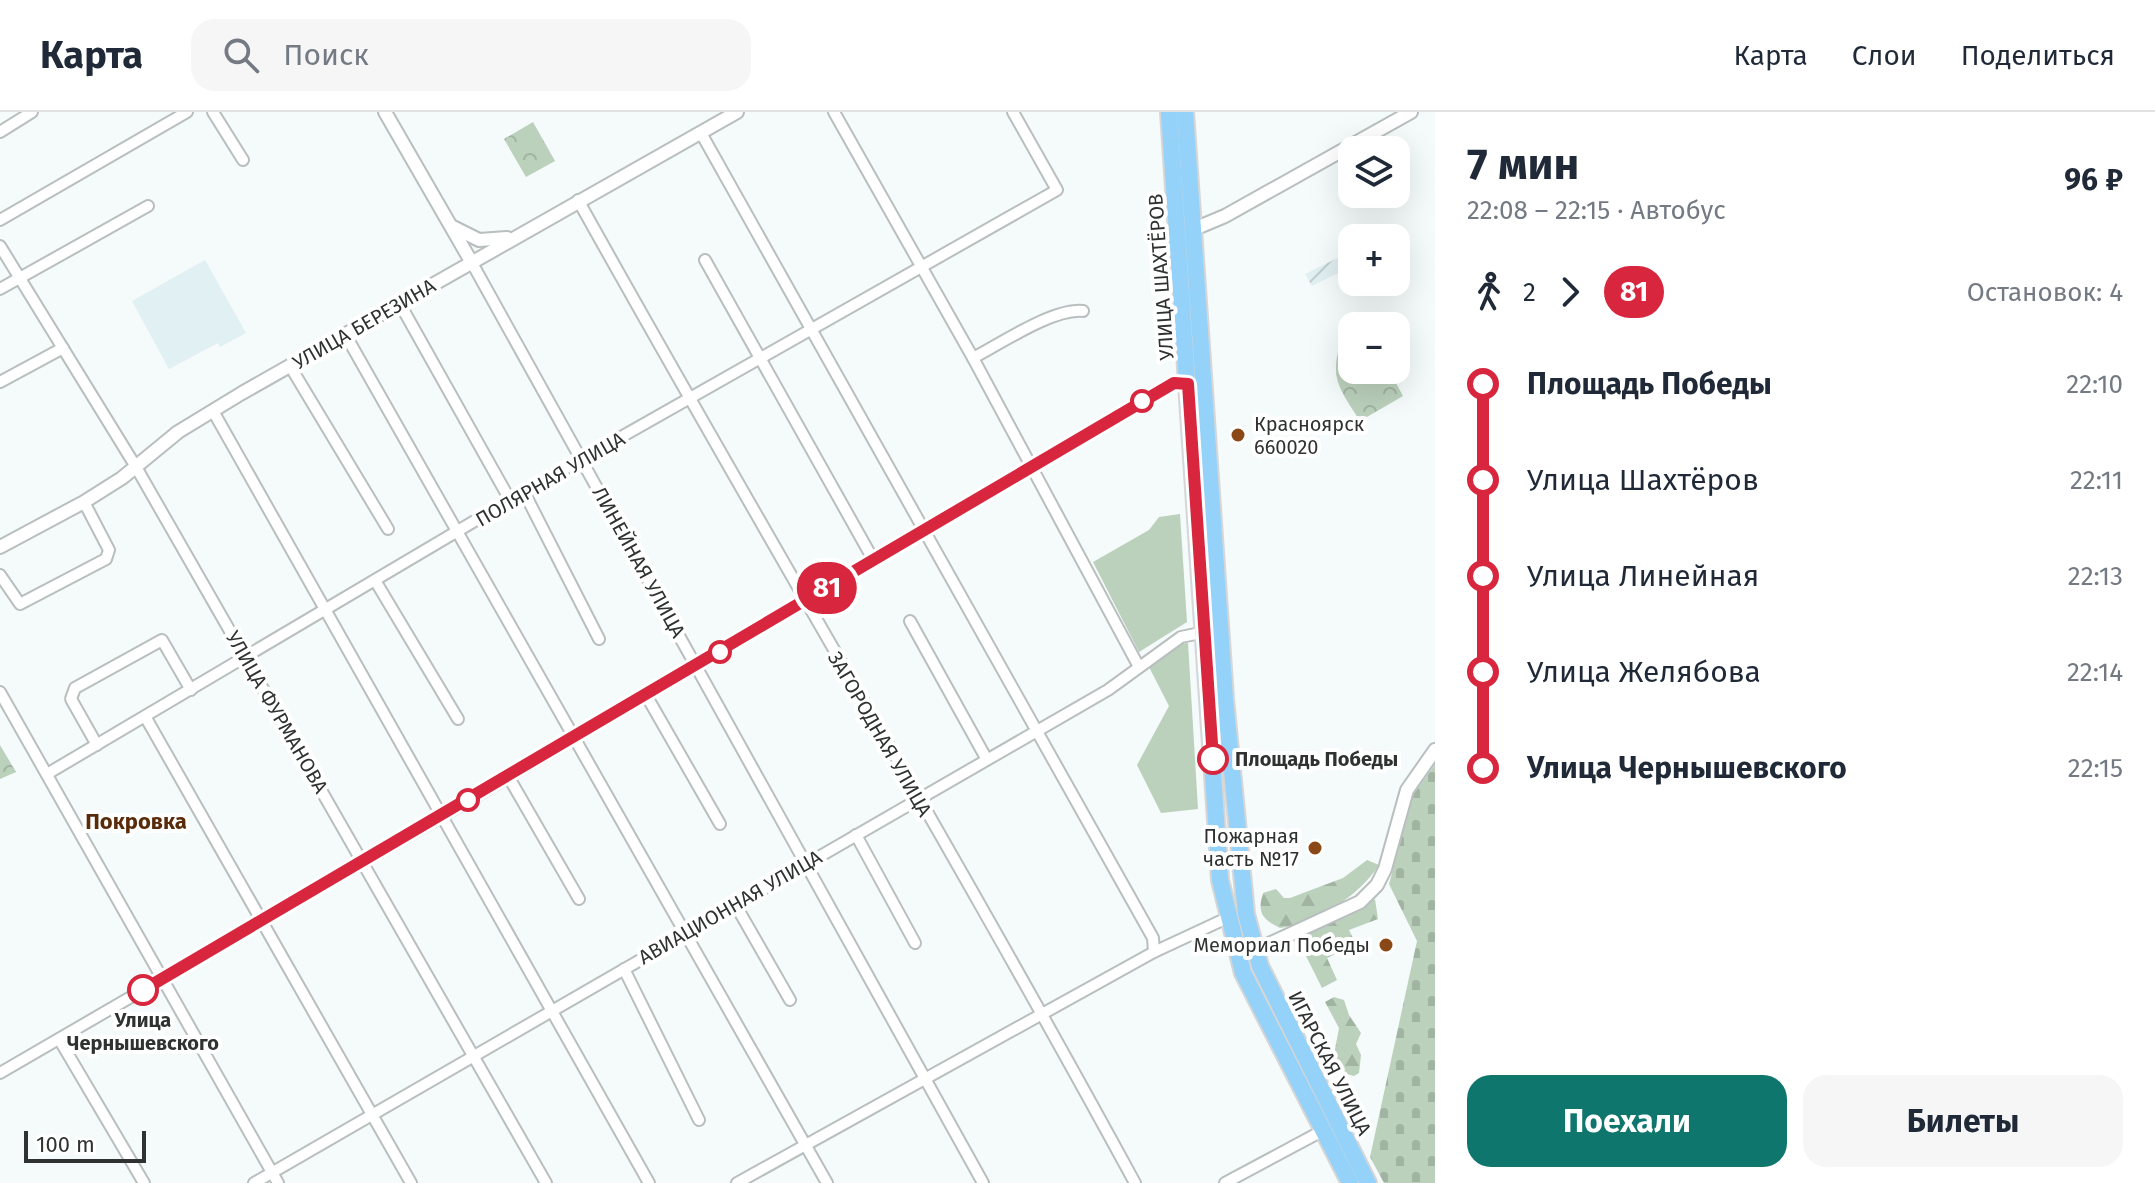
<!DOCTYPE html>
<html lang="ru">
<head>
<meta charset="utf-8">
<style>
  body { margin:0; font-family:"Fira Sans",sans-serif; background:#f6f6f7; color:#1f2937; height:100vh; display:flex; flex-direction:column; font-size:30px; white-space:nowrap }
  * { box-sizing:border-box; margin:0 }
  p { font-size:26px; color:#747a83 }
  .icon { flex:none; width:44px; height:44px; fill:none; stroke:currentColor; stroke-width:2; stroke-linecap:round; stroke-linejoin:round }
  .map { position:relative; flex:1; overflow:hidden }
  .side { display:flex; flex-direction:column; background:#fff; width:720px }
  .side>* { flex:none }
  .badge { padding:0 16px; border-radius:26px; font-size:28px; line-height:52px }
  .controls { position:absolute; left:1338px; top:24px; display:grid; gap:16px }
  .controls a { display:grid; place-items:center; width:72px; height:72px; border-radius:16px; background:#fff; box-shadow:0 8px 32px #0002; font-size:40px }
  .scale { position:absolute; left:24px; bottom:20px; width:122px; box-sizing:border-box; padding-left:8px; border:4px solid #303232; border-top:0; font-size:22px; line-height:28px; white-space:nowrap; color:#303232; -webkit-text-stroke:6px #fff; paint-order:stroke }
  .map>.badge { position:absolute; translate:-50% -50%; box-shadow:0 0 0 4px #fff }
  .legs { display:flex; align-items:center; gap:12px; height:88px; padding:0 32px; font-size:26px }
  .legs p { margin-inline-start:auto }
  .headline { display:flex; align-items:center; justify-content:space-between; height:136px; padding:0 32px }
  h1 { font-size:44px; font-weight:700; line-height:60px }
  .action { display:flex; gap:16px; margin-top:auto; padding:16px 32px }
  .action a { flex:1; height:92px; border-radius:24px; background:#0f766e; color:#fff; font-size:32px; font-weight:700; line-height:92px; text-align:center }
  .action a+a { background:#f6f6f7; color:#1f2937 }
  ul { padding:0 32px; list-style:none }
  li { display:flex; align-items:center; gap:28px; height:96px; font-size:30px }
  li i { display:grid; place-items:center; width:12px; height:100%; margin:0 10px; background:currentColor }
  li i::after { content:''; width:20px; height:20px; margin:-10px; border:6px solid; border-radius:50%; background:#fff }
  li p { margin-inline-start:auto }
  li:first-child i { background:linear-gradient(#0000 50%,currentColor 0) }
  li:last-child i { background:linear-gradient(currentColor 50%,#0000 0) }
  header { display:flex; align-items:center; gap:48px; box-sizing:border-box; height:112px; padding:0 40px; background:#fff; border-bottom:2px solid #e0e1e3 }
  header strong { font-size:38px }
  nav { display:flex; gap:44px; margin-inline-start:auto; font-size:28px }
  .search { width:560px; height:72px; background:#f6f6f7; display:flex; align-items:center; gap:20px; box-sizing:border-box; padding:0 28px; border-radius:24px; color:#747a83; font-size:30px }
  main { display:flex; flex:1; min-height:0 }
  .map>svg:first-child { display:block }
</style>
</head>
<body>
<header>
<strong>Карта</strong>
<div class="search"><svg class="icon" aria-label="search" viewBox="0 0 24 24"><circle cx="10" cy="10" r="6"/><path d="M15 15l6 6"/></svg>Поиск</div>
<nav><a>Карта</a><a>Слои</a><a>Поделиться</a></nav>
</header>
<main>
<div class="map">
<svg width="1435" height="1071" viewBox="0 0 1435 1071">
  <defs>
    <pattern id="industrial-furrows" width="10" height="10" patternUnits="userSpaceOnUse" patternTransform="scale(2)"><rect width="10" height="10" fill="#e1f0f2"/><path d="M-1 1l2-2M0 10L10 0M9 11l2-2" fill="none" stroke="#c1ced0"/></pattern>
    <pattern id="forest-firs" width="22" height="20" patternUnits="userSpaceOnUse" patternTransform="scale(2)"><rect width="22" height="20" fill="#bbd1bc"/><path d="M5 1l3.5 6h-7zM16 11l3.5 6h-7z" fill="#a1b4a2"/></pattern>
    <pattern id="cemetery-stones" width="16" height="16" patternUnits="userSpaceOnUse" patternTransform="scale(2)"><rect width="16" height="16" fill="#bbd1bc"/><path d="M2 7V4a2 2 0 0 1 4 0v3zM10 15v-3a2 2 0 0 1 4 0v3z" fill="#a1b4a2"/></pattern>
    <pattern id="park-crowns" width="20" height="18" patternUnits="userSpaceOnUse" patternTransform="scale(2)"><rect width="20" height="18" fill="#bbd1bc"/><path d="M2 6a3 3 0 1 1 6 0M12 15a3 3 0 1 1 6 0" fill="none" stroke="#a1b4a2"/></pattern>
  </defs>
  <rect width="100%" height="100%" fill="#f5fafb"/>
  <polygon fill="#e1f0f2" points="205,148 246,221 220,235 218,231 169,257 132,189"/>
  <polygon fill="url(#industrial-furrows)" points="1352,139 1352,154 1312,174 1305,162"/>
  <g fill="#bbd1bc">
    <polygon points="1180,402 1187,510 1139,540 1093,450 1149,418 1159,405"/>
    <polygon points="1188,531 1198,697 1161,701 1137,653 1169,594 1149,555 1180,532"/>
  </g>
  <g fill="url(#forest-firs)">
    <path d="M1367 748 1379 753C1360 783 1317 811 1280 816 1262 807 1257 801 1263 781L1276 777 1284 786H1290L1343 766Z"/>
    <polygon points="1375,787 1378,807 1349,818 1356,832 1327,846 1337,868 1322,876 1297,826"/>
    <polygon points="1334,885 1344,888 1349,903 1361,921 1356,932 1361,943 1359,961 1354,964 1331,958 1339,916 1325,890"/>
  </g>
  <polygon fill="url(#cemetery-stones)" points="1435,652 1435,1071 1384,1071 1370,1045 1417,829 1389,772 1413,683"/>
  <g fill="url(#park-crowns)">
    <polygon points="533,10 555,49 526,65 504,27"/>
    <path d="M1352 222V258H1389L1403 284 1360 309C1340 277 1328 266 1342 227Z"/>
    <polygon points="0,633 16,660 0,667"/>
  </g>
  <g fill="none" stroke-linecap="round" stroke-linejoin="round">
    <defs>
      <g id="minor">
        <polyline points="213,0 243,48"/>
        <polyline points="834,0 973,246 1139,555"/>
        <polyline points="0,20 32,0"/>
        <polyline points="701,21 1153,826 1154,840"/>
        <path d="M578 88C761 417 955 740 1135 1071"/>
        <polyline points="0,108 187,0"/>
        <polyline points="0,134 136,355 546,1071"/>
        <polyline points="705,148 874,449"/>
        <polyline points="472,151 983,1071"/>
        <polyline points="0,177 148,94"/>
        <polyline points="400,192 510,388"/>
        <polyline points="345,222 827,1071"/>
        <path d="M973 246C1000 232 1053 196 1083 199"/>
        <polyline points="290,254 388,417"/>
        <polyline points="0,270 63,236"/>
        <polyline points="213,299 649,1071"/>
        <polyline points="524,380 599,527"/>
        <polyline points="0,463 20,492 106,447 109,438 84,390"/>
        <polyline points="376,470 458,607"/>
        <polyline points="910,509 986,646"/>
        <polyline points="0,580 278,1071"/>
        <polyline points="646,583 720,712"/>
        <polyline points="146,606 411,1071"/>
        <polyline points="97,633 71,587 75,576 162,528 191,578"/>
        <polyline points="47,662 510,388 1057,78 1013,0"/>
        <polyline points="508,664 579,787"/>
        <polyline points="856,723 915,831"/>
        <polyline points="735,792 790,888"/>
        <polyline points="624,857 699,1008"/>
        <polyline points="59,927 144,1071"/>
        <polyline points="0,961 441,705 1174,271 1188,272"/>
        <polyline points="254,1071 1108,578 1181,525 1205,520"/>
        <polyline points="737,1071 1154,840 1227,806"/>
        <polyline points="1225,1071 1322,1019"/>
      </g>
      <g id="tertiary">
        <polyline points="385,0 472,151"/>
        <polyline points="453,115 479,128 507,126"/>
        <polyline points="1194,117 1225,104 1411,0"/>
        <polyline points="0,435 84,390 122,366 178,320 242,281 737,0"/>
        <polyline points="1254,839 1360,790 1377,773 1385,757 1407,678 1435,638"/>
      </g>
      <g id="primary">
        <polyline points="1169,0 1220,768 1243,861 1350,1071"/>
        <polyline points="1185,0 1225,587 1246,802 1260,854 1368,1071"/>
      </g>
    </defs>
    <use href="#minor" stroke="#b9bebf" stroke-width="14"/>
    <use href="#tertiary" stroke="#b9bebf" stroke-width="16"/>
    <use href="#primary" stroke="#d6d6d6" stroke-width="20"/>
    <use href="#minor" stroke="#fff" stroke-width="10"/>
    <use href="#tertiary" stroke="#fff" stroke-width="12"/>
    <use href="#primary" stroke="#94d2f9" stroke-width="16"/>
  </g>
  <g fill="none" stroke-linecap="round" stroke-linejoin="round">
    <defs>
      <polyline id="line-1" points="143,878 1174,271 1188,272 1213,647"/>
    </defs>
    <use href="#line-1" stroke="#fff" stroke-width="18"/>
    <use href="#line-1" stroke="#d7263d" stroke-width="12"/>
  </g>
  <g fill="#fff" stroke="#d7263d" stroke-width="4">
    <circle cx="1142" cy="289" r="10"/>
    <circle cx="720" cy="540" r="10"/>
    <circle cx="1213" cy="647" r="14"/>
    <circle cx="468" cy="688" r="10"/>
    <circle cx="143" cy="878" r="14"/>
  </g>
  <g fill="#8a4816" stroke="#fff" stroke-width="3">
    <circle cx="1238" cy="323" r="8"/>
    <circle cx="1315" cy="736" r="8"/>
    <circle cx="1386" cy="833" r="8"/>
  </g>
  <g text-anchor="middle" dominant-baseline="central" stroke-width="8" stroke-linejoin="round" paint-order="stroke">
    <g font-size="20" fill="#303232" stroke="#fff">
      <text transform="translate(1161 165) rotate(-94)">УЛИЦА ШАХТЁРОВ</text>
      <text transform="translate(364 212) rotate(-30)">УЛИЦА БЕРЕЗИНА</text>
      <text transform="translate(550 367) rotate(-30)">ПОЛЯРНАЯ УЛИЦА</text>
      <text transform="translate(639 450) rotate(61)">ЛИНЕЙНАЯ УЛИЦА</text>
      <text transform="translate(277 600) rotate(60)">УЛИЦА ФУРМАНОВА</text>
      <text transform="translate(880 622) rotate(60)">ЗАГОРОДНАЯ УЛИЦА</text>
      <text transform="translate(730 795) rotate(-30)">АВИАЦИОННАЯ УЛИЦА</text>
      <text transform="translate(1330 951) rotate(63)">ИГАРСКАЯ УЛИЦА</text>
    </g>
    <g font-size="20" fill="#303232" stroke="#fff" text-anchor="end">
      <text x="1254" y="312" text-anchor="start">Красноярск<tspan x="1254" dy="23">660020</tspan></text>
      <text x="1299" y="724">Пожарная<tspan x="1299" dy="23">часть №17</tspan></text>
      <text x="1370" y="833">Мемориал Победы</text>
    </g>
    <g font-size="20" font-weight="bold" fill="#303232" stroke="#fff" text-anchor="start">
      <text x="1235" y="647">Площадь Победы</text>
      <text x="143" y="908" text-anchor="middle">Улица<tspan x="143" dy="23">Чернышевского</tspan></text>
    </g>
    <g font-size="22" font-weight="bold" fill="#592b09" stroke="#fff">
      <text x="136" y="709">Покровка</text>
    </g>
  </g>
</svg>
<div class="controls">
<a><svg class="icon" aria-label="layers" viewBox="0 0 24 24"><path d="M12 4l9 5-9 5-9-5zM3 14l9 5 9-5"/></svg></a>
<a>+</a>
<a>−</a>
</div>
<div class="scale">100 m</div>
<b class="badge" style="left:827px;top:476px;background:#d7263d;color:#fff">81</b>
</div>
<section class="side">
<div class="headline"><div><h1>7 мин</h1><p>22:08 – 22:15 · Автобус</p></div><b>96 ₽</b></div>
<div class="legs"><svg class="icon" aria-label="walk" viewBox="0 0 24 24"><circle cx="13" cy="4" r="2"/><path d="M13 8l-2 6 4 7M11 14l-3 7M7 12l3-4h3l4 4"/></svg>2<svg class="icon" aria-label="forward" viewBox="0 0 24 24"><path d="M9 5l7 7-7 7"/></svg><b class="badge" style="background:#d7263d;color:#fff">81</b><p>Остановок: 4</p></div>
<ul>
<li><i style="color:#d7263d"></i><b>Площадь Победы</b><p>22:10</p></li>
<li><i style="color:#d7263d"></i><span>Улица Шахтёров</span><p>22:11</p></li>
<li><i style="color:#d7263d"></i><span>Улица Линейная</span><p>22:13</p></li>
<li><i style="color:#d7263d"></i><span>Улица Желябова</span><p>22:14</p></li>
<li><i style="color:#d7263d"></i><b>Улица Чернышевского</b><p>22:15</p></li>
</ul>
<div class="action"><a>Поехали</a><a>Билеты</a></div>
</section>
</main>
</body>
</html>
